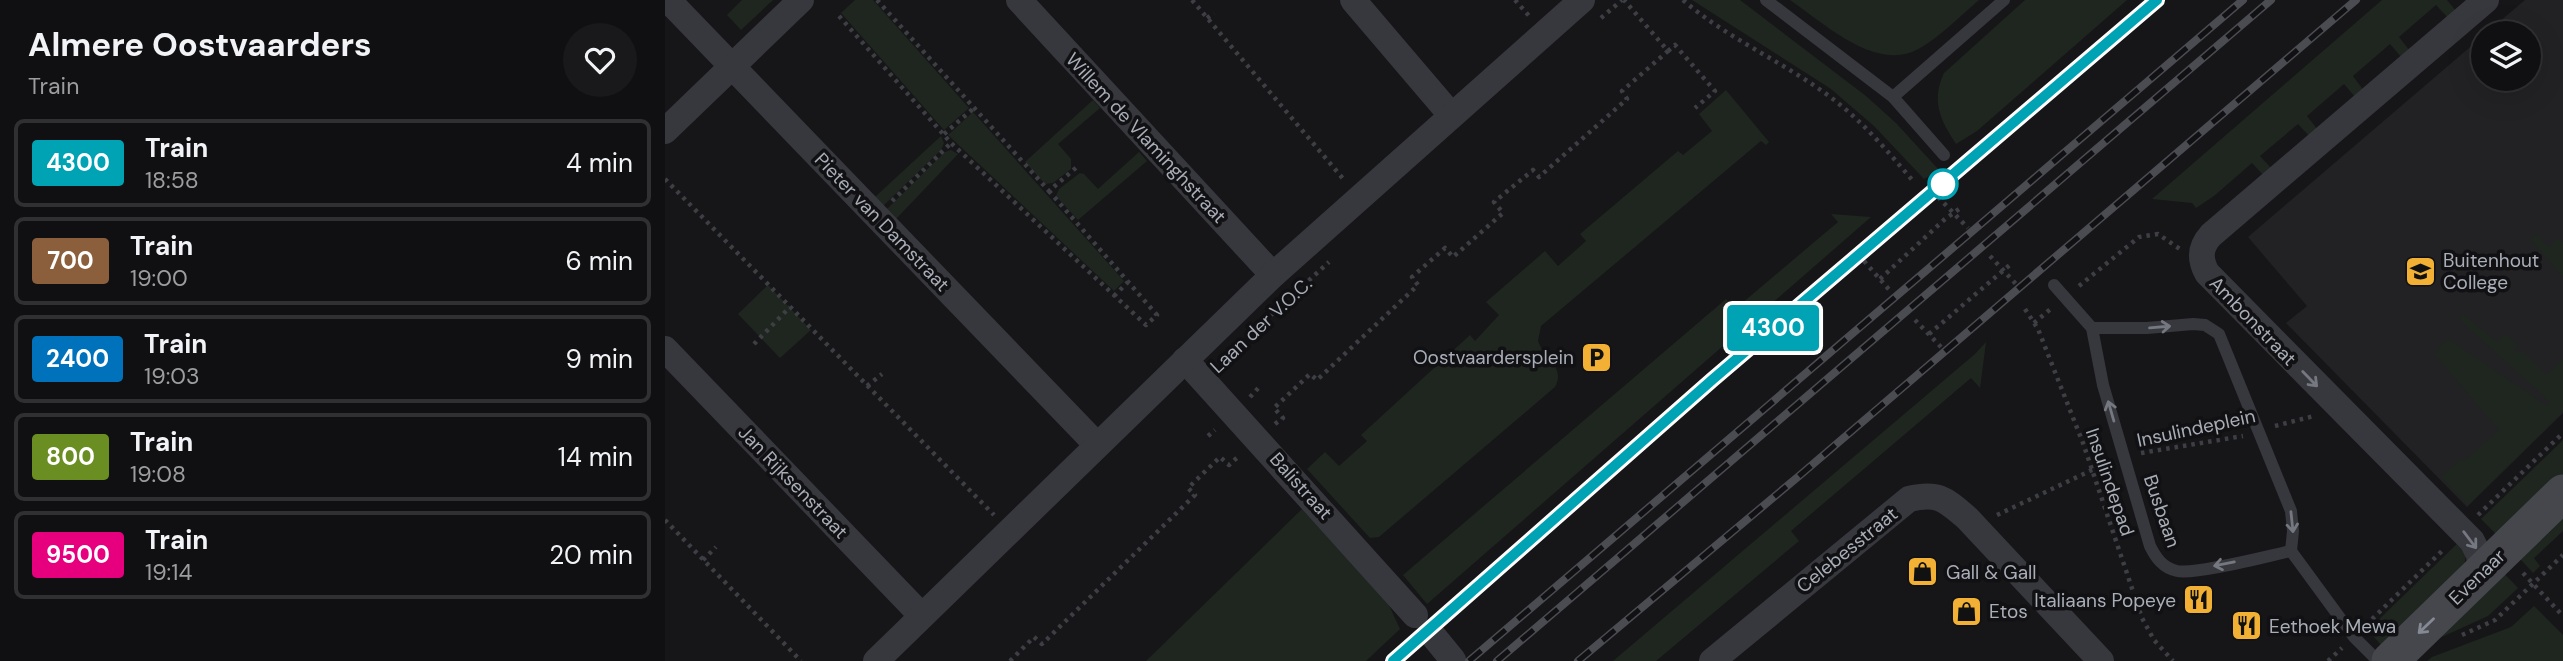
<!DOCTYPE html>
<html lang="en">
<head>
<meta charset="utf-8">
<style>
  body { margin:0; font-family:"DM Sans",sans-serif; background:#19191b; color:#f1f3f6; height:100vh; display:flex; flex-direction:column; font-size:26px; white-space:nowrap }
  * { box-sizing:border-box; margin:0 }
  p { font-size:23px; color:#9c9d9f }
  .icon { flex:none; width:38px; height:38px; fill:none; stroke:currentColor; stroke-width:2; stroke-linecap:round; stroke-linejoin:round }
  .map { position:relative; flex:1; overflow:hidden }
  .side { display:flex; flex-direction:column; background:#101012; width:665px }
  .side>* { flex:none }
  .badge { padding:0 14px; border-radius:5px; font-size:24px; line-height:46px }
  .tools { position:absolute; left:1806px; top:21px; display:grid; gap:14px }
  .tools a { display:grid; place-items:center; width:70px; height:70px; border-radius:50%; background:#101012; box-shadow:0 7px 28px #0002,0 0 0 2px #303032; font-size:35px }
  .map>.badge { position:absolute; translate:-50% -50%; box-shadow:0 0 0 4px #fff }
  .round { display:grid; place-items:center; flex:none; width:74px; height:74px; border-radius:37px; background:#19191b }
  .summary { display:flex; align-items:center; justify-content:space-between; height:119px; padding:0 28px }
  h1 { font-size:33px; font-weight:700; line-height:52px }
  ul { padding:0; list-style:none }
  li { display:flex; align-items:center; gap:21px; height:88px; margin:0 14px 10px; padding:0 14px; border:4px solid #303032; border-radius:10px }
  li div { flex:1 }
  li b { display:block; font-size:26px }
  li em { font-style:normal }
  li .badge { min-width:77px; font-weight:700; text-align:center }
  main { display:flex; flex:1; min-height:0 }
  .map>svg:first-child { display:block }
</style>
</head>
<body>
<main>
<section class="side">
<div class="summary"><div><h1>Almere Oostvaarders</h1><p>Train</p></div><a class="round"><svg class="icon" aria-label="heart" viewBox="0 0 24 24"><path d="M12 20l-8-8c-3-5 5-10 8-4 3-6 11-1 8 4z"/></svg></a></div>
<ul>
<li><span class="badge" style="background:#00a3b4;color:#fff">4300</span><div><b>Train</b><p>18:58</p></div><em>4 min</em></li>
<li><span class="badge" style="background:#8b5e3c;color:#fff">700</span><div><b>Train</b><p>19:00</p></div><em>6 min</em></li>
<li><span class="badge" style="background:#0072bc;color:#fff">2400</span><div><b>Train</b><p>19:03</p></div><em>9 min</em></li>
<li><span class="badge" style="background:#6b8e23;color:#fff">800</span><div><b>Train</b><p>19:08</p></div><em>14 min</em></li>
<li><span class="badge" style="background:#e6007e;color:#fff">9500</span><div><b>Train</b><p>19:14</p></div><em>20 min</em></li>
</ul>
</section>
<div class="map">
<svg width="1898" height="661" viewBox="0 0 1898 661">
  <rect width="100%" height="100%" fill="#161618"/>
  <polygon fill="#222225" points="1860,0 1898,0 1898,413 1802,507 1621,323 1642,306 1583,237 1818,36 1818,79 1864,79 1864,33 1821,33"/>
  <g fill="#1e261f">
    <polygon points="77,0 108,0 76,30 62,15"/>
    <polygon points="190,0 208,0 304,108 279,130 176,13"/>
    <polygon points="1027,0 1075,0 1201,96 1231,123 1274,170 1259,179 1209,126 1166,89"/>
    <path d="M1125 0H1314C1295 16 1276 36 1255 48 1212 74 1159 23 1125 0Z"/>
    <path d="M1360 0H1462L1312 131 1291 144C1275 120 1266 101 1279 73Z"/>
    <polygon points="1717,0 1782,0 1791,11 1783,18 1771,5 1734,37 1745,51 1737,58 1725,44 1688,76 1699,91 1691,98 1679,84 1642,116 1653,130 1645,137 1633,124 1595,156 1607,169 1599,176 1587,163 1549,196 1531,208 1527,203 1487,199"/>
    <path d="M1061 90 1104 142 1101 145 1096 141 876 326 873 341C879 358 901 367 890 387L714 537 705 538 642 469 660 452 674 466 702 441 696 435 805 335 810 341 834 315 821 302 880 251 893 266 921 241 915 234 1013 151 1018 155 1047 131 1034 114Z"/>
    <polygon points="428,100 435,108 393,144 406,159 406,169 388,183 380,184 360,162"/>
    <polygon points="308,112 459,281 449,291 283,135"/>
    <polygon points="276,136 279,143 276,150 218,206 210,197"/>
    <polygon points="286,150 293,154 230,220 221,210 280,152"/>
    <polygon points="474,152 482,161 413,220 391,196 394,189 415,173 419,174 433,189"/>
    <polygon points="1166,214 1206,217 762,604 738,575 1061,299 1070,309 1173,222"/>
    <polygon points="1871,234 1884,247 1893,238 1898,242 1898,277 1865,239"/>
    <polygon points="103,285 146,330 115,358 73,314"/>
    <polygon points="1798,314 1831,341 1841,334 1853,346 1849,350 1853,353 1856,350 1881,375 1898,359 1898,412 1803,505 1776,477 1796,459 1799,461 1834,430 1770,355 1774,351 1772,348 1783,339 1882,406 1885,402 1794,319"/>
    <polygon points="1321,342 1315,388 1306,378 1126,531 1134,541 991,661 948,661 1310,354"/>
    <polygon points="1898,440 1898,483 1838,541 1816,519"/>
    <polygon points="1898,503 1898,531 1869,558 1875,566 1868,573 1848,551"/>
    <polygon points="637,509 723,603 735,629 701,661 481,661"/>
    <polygon points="1796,540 1801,554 1799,568 1723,653 1703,630"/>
    <polygon points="1833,567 1853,588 1823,616 1757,646"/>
    <polygon points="1869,606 1898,635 1898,661 1762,661 1767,657 1846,627"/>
  </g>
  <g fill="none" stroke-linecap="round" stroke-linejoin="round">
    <g stroke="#3d3f44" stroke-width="4.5" stroke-dasharray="3.5 5" stroke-linecap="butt">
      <polyline points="212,0 384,191 413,166"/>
      <polyline points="527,0 680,181"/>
      <polyline points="850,0 865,17"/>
      <path d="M1018 0C1059 36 1112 59 1157 91 1193 116 1220 148 1248 181"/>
      <polyline points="174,16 286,143 481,325 492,315 384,191"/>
      <polyline points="542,18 549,13"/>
      <polyline points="936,18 957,0"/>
      <polyline points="1003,51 1010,45 1050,91 1030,108"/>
      <polyline points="279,134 309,108"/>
      <polyline points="0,179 329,515"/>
      <polyline points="1273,197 1303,228"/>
      <polyline points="227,201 286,143"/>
      <polyline points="1325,256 1351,284"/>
      <polyline points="1199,261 1227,293"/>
      <polyline points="1215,279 1280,219 1297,207"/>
      <polyline points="1414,286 1474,237 1493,234 1515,249"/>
      <polyline points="449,296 463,282"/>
      <polyline points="1360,309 1373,329 1418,443 1477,618 1489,640 1508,661"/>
      <polyline points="606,315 664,262"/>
      <polyline points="1250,320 1277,348"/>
      <polyline points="1369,323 1388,307"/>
      <polyline points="1264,334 1347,263"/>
      <polyline points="89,344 125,307"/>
      <polyline points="202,386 217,374"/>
      <polyline points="585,397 596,385"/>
      <polyline points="610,424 618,418 609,408 645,374 652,380 753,285 747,277 780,248 788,257 838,213 829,202 868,170 874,177 962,99 957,91 1003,51 959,0"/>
      <polyline points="1610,426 1649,416"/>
      <polyline points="543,436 550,430"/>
      <polyline points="1476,453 1578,436"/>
      <polyline points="1332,515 1427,470 1445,464"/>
      <polyline points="1813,515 1898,433"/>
      <polyline points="0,520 136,661"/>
      <polyline points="38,560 51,547"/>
      <polyline points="1858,573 1898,616"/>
      <polyline points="1701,625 1780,548"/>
      <polyline points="1797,635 1830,620 1898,555"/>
      <polyline points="345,661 369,637 377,644 530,495 523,488 555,457 564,465 575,455"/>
      <polyline points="1663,661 1677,648"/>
    </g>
    <g stroke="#37383d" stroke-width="12">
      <polyline points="1101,0 1228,97 1279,155"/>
      <polyline points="1228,97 1339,0"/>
      <path d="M1389 285 1427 328 1438 385 1485 546C1491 558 1498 568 1512 571 1530 575 1603 556 1626 551"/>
      <polyline points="1427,328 1482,328 1528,324 1540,325 1554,334 1626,511 1628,531 1626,551"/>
      <polyline points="1626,551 1689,637 1713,661"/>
    </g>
    <g stroke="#37383d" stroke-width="26">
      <polyline points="3,0 432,445"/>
      <polyline points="354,0 608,275"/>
      <polyline points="688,0 786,115"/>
      <polyline points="0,131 136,0"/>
      <polyline points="0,349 257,616"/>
      <polyline points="520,360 750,615"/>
      <path d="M1816 574 1814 555 1807 541 1542 273C1534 258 1535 247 1546 235L1821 0"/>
      <polyline points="770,638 788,660"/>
      <polyline points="211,661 608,275 917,0"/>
      <path d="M1047 661 1244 499C1273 492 1280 499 1302 518L1436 661"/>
    </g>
    <polyline stroke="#45474d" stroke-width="37" points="1725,661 1898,493"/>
    <defs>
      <g id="rail">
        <polyline points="728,661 1047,380 1492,0"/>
        <polyline points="804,661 1578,0"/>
        <polyline points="832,661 1606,0"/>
        <polyline points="913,661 1134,476 1691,0"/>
      </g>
    </defs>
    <use href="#rail" stroke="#4a4c52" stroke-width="8"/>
    <use href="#rail" stroke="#111113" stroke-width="5" stroke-dasharray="16" stroke-linecap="butt"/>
  </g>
  <defs><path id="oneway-shaft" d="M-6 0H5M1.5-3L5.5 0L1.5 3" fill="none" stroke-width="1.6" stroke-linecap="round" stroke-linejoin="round" transform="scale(1.75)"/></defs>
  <g stroke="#757881">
    <use href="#oneway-shaft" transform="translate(1495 327) rotate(-5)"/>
    <use href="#oneway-shaft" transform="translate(1645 379) rotate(46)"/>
    <use href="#oneway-shaft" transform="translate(1446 411) rotate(-106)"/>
    <use href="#oneway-shaft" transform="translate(1627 522) rotate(84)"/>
    <use href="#oneway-shaft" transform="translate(1805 540) rotate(53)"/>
    <use href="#oneway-shaft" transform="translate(1559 564) rotate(169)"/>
  </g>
  <use stroke="#858993" href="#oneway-shaft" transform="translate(1761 626) rotate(136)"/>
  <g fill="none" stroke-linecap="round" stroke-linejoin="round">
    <defs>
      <polyline id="line" points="728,661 1047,380 1492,0"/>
    </defs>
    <use href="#line" stroke="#fff" stroke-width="16"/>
    <use href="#line" stroke="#00a3b4" stroke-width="10"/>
  </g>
  <defs>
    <symbol id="school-square" viewBox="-11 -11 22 22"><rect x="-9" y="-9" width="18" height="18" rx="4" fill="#f2b134" stroke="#111113"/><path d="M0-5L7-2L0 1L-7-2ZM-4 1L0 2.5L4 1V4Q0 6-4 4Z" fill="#111"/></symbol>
    <symbol id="parking-square" viewBox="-11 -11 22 22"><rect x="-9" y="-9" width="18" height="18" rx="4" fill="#f2b134" stroke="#111113"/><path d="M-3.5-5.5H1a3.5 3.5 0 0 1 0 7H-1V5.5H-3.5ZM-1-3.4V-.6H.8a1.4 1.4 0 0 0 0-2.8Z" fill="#111"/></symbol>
    <symbol id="shop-square" viewBox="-11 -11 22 22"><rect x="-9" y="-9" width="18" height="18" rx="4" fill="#f2b134" stroke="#111113"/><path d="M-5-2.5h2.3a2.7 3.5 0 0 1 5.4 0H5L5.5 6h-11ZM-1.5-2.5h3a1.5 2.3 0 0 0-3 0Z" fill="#111"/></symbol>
    <symbol id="restaurant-square" viewBox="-11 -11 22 22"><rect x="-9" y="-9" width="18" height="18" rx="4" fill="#f2b134" stroke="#111113"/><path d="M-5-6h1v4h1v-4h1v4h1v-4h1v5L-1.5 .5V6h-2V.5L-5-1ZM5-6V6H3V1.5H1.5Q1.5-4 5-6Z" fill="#111"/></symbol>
  </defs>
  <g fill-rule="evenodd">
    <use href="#school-square" x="1738" y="254" width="35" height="35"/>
    <use href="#parking-square" x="914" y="340" width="35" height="35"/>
    <use href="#shop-square" x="1240" y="554" width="35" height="35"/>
    <use href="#restaurant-square" x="1516" y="582" width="35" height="35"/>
    <use href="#shop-square" x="1284" y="594" width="35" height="35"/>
    <use href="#restaurant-square" x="1564" y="608" width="35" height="35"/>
  </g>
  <circle fill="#fff" stroke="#00a3b4" stroke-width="3.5" cx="1278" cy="184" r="14"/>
  <g text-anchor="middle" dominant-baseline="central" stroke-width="7" stroke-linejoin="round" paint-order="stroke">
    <g font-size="19" fill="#a8adb8" stroke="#111113">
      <text transform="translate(481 138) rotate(47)">Willem de Vlaminghstraat</text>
      <text transform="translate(217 222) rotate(46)">Pieter van Damstraat</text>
      <text transform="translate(1588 321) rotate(46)">Ambonstraat</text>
      <text transform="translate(596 325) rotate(-43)">Laan der V.O.C.</text>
      <text transform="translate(1531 428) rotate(-12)">Insulindeplein</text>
      <text transform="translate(128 482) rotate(46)">Jan Rijksenstraat</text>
      <text transform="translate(1445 482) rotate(71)">Insulindepad</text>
      <text transform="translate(636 486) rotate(48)">Balistraat</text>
      <text transform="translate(1497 511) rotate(71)">Busbaan</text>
      <text transform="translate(1182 550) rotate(-39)">Celebesstraat</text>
      <text transform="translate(1812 577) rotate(-44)">Evenaar</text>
    </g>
    <g font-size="19" fill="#a8adb8" stroke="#111113" text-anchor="start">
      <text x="1778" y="260">Buitenhout<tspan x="1778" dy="22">College</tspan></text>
      <text x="909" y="357" text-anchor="end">Oostvaardersplein</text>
      <text x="1281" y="572">Gall &amp; Gall</text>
      <text x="1511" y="600" text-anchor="end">Italiaans Popeye</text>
      <text x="1324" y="611">Etos</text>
      <text x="1604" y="626">Eethoek Mewa</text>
    </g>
  </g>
</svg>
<div class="tools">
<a><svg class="icon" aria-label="layers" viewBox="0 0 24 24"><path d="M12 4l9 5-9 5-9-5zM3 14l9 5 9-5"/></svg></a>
</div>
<b class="badge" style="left:1108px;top:328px;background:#00a3b4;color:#fff">4300</b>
</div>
</main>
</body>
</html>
